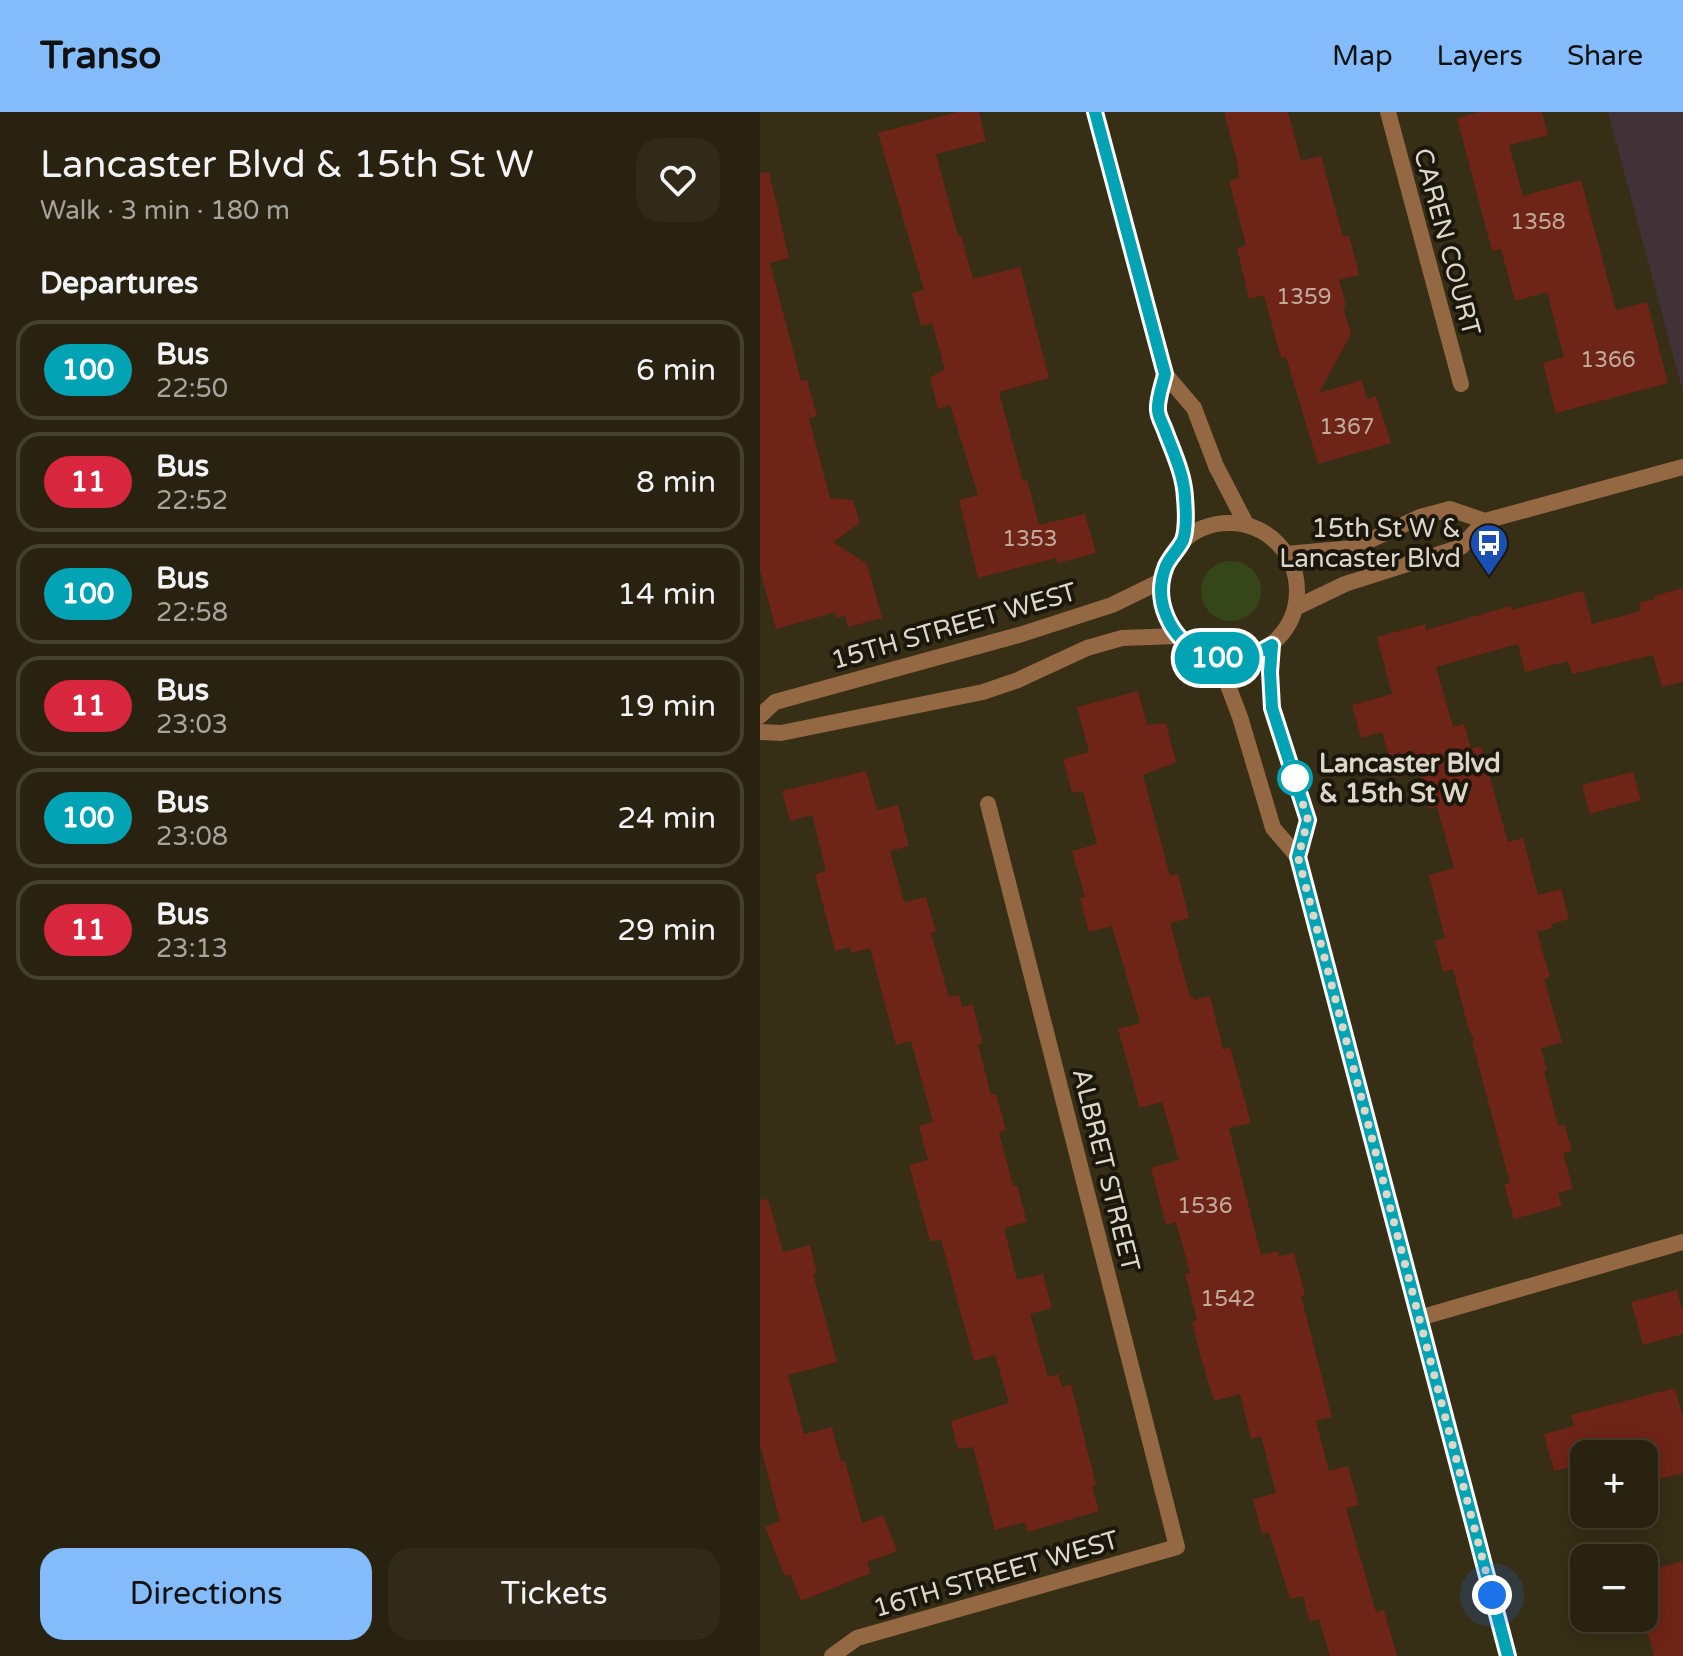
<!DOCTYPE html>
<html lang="en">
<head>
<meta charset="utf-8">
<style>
  body { margin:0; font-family:"Varela Round",sans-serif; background:#312a19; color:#f1f3f6; height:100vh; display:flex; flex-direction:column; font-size:30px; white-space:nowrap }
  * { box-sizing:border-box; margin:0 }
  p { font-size:26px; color:#a5a49f }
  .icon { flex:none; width:44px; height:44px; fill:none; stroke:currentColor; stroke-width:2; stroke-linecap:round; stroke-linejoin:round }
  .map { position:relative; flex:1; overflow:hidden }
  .details { display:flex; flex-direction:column; background:#292210; width:760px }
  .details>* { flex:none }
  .badge { padding:0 16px; border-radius:26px; font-size:28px; line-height:52px }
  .tools { position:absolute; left:810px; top:1328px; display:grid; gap:16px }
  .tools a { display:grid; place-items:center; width:88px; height:88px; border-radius:16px; background:#292210; box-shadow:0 4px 20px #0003,0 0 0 2px #453f30; font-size:40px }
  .you { position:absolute; width:40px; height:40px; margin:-20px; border:6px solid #fff; border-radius:50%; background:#1a73e8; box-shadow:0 0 0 12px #1a73e833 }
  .map>.badge { position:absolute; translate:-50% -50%; box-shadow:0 0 0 4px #fff }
  h2 { padding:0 40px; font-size:30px; line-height:72px }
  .round { display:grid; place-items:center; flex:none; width:84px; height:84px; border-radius:24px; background:#312a19 }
  .summary { display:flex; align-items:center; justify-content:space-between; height:136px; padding:0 40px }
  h1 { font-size:38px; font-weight:600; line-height:60px }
  .button { display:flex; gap:16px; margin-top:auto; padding:16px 40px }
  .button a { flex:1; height:92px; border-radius:24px; background:#84bcfb; color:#111; font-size:32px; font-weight:600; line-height:92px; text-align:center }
  .button a+a { background:#312a19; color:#f1f3f6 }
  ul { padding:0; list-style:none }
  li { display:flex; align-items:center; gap:24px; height:100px; margin:0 16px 12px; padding:0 24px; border:4px solid #453f30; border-radius:24px }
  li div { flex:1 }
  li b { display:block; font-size:30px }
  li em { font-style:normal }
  li .badge { min-width:88px; font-weight:700; text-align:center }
  header { display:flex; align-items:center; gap:48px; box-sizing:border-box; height:112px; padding:0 40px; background:#84bcfb; color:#111 }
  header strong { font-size:38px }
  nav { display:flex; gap:44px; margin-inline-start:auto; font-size:28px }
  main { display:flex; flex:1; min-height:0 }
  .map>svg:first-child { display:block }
</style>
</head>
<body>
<header>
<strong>Transo</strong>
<nav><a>Map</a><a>Layers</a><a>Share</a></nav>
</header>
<main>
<section class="details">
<div class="summary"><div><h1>Lancaster Blvd &amp; 15th St W</h1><p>Walk · 3 min · 180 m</p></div><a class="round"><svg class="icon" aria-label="heart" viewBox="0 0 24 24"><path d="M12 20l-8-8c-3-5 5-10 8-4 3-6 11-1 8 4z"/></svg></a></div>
<h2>Departures</h2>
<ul>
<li><span class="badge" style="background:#00a3b4;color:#fff">100</span><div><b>Bus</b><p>22:50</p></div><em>6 min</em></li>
<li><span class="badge" style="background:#d7263d;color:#fff">11</span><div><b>Bus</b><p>22:52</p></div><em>8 min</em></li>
<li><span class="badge" style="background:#00a3b4;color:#fff">100</span><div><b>Bus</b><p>22:58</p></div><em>14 min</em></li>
<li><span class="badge" style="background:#d7263d;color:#fff">11</span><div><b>Bus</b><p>23:03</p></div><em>19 min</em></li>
<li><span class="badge" style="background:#00a3b4;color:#fff">100</span><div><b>Bus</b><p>23:08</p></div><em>24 min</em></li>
<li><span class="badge" style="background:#d7263d;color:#fff">11</span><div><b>Bus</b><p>23:13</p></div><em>29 min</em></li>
</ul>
<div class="button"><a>Directions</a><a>Tickets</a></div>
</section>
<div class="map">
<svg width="923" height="1544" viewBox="0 0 923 1544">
  <rect width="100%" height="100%" fill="#372e16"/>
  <polygon fill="#433138" points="848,0 923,0 923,280"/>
  <circle fill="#354718" cx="471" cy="479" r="30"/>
  <g fill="#6e2416">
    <polygon points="197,0 219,0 226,29 176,42 198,124 201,123 213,167 260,155 289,266 239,280 263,369 267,368 279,413 325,402 336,441 298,451 296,446 218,466 199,388 218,383 190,293 178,297 170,265 185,258 172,211 161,214 152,181 164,178 118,21"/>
    <polygon points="464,0 528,0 541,49 561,44 583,125 589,123 599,163 579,168 586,194 583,195 591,222 559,281 602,268 607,287 616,284 631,331 558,352 526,245 521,246 504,183 489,187 477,136 486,133 469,69 479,66 478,53"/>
    <polygon points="720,0 782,0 788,23 749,33 763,84 821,68 856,198 887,190 908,271 796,301 783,251 804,245 787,180 755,189 741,137 732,139 697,6"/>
    <polygon points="9,60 29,146 10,151 41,269 47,268 57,304 49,306 70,386 93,388 100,411 73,430 107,452 122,506 88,515 85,503 76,506 75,500 16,517 0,458 0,61"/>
    <polygon points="923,476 923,570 902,575 893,543 812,562 808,549 765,560 758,532 676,555 693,615 704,612 711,637 721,634 748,730 763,726 778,783 801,777 809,807 791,812 792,816 777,820 790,865 784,867 802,930 781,936 787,958 784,959 798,1014 804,1012 812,1039 803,1041 813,1077 798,1081 802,1094 754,1107 744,1072 750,1071 712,929 714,928 708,915 693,857 683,860 675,829 685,826 669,763 694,756 677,695 669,697 659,660 635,666 622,620 601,626 592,593 632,582 617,525 665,512 666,518 751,494 752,498 823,479 832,512 881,499 879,491 895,487 894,484"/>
    <polygon points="378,579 387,613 406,611 416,650 383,663 410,764 418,762 429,806 410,811 430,885 433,884 434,888 450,884 463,937 470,935 491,1011 469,1016 501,1143 518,1139 519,1144 534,1141 545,1184 541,1184 572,1305 556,1309 569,1359 588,1354 599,1393 586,1396 616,1500 624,1498 637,1544 570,1544 559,1507 550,1510 543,1484 530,1487 509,1420 502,1422 493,1387 516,1381 501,1324 491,1327 480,1282 454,1289 441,1246 432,1210 437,1208 425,1162 430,1161 416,1110 406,1113 391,1056 419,1048 402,990 380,996 358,917 380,911 352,814 329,820 320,786 325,785 312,739 337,732 323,679 312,681 303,647 329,640 317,595"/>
    <polygon points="106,659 117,698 138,693 149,734 130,739 144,790 166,785 176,820 171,821 189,885 199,883 202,895 212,892 223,931 218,932 231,983 236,982 246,1018 239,1020 253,1074 257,1073 267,1110 244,1116 257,1168 283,1162 292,1196 270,1202 288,1265 298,1262 302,1275 311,1272 336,1373 332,1374 339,1399 268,1420 265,1410 235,1418 213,1335 198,1337 191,1309 249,1291 235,1243 214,1249 181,1128 170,1129 149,1053 168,1048 159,1014 173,1010 151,929 136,933 110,836 91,841 90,835 75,839 55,762 66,759 52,703 30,709 22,679"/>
    <polygon points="873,660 881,688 830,702 822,673"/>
    <polygon points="8,1087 23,1140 50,1133 57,1161 53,1162 77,1250 28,1263 44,1322 72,1315 81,1350 85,1349 102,1411 123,1403 137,1439 107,1450 111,1461 41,1489 30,1462 25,1464 5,1415 20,1409 0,1333 0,1088"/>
    <polygon points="917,1178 923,1200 923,1222 883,1233 871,1190"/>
    <polygon points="915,1276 923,1306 923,1361 884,1371 884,1342 824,1342 824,1352 794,1359 784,1322 814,1314 811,1303"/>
    <polygon points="923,1449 923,1544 894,1544 884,1508 884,1460"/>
  </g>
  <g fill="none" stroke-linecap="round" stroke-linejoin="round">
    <g stroke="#936843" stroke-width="16">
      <polyline points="628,0 701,272"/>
      <polyline points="659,1206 923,1130"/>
      <polyline points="72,1544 97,1526 417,1435 228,692"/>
    </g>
    <g stroke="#936843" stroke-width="16">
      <polyline points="335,0 405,262 434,296 456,354 486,412"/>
      <polyline points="405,262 398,298 423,366 426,400 423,428"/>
      <circle cx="469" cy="479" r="68"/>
      <polyline points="526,442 593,436 660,405 690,397 725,409"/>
      <polyline points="535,496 585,472 701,435 725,409 923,355"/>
      <polyline points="512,533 510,560 512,596 548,708 538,745"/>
      <polyline points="458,547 480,605 513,716 538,745 748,1544"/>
      <polyline points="0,604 15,590 259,523 352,493 401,469"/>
      <polyline points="0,620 21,621 223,580 258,568 327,536 362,526 418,524"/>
    </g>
  </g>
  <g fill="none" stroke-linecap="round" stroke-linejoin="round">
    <defs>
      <path id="line" d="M335 0 405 262C403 272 397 287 398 298 398 305 404 314 406 321 414 342 424 363 425 386 426 398 427 417 423 428 419 437 410 445 406 454 392 488 410 527 442 541 466 552 491 546 512 533L510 560 512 596 548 708 538 745 748 1544"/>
    </defs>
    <use href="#line" stroke="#fff" stroke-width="18"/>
    <use href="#line" stroke="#00a3b4" stroke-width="12"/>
    <polyline stroke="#dcd7c8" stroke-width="8" stroke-dasharray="0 14.4" points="535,666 530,652 548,708 538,745 732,1483"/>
  </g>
  <defs>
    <symbol id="bus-pin" viewBox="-11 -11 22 30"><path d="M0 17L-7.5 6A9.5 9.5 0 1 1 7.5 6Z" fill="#1a4fb4" stroke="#1b170c"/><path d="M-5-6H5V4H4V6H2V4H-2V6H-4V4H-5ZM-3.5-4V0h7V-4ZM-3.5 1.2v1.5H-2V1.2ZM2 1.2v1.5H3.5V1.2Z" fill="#fff"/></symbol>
  </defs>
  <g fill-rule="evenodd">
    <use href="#bus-pin" x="707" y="409" width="44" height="60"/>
  </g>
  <circle fill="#fff" stroke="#00a3b4" stroke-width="4" cx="535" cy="666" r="16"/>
  <g text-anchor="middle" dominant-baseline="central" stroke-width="8" stroke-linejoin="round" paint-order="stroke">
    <g font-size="22" fill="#c0aa9c">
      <text x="778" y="110">1358</text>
      <text x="544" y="185">1359</text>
      <text x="848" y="248">1366</text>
      <text x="587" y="315">1367</text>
      <text x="270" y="427">1353</text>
      <text x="445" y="1094">1536</text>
      <text x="468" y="1187">1542</text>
    </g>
    <g font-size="26" fill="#dcd7c8" stroke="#1b170c">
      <text transform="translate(687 130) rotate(75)">CAREN COURT</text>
      <text transform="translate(194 514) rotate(-16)">15TH STREET WEST</text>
      <text transform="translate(346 1058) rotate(76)">ALBRET STREET</text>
      <text transform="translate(236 1462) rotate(-16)">16TH STREET WEST</text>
    </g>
    <g font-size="26" fill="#dcd7c8" stroke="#1b170c" text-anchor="end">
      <text x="701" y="416">15th St W &amp;<tspan x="701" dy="30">Lancaster Blvd</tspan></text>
    </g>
    <g font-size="26" font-weight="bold" fill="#dcd7c8" stroke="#1b170c" text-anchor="start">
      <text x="559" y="651">Lancaster Blvd<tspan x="559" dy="30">&amp; 15th St W</tspan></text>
    </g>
  </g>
</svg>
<div class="tools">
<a>+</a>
<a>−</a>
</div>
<div class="you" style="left:732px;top:1483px"></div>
<b class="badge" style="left:457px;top:546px;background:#00a3b4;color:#fff">100</b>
</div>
</main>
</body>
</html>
